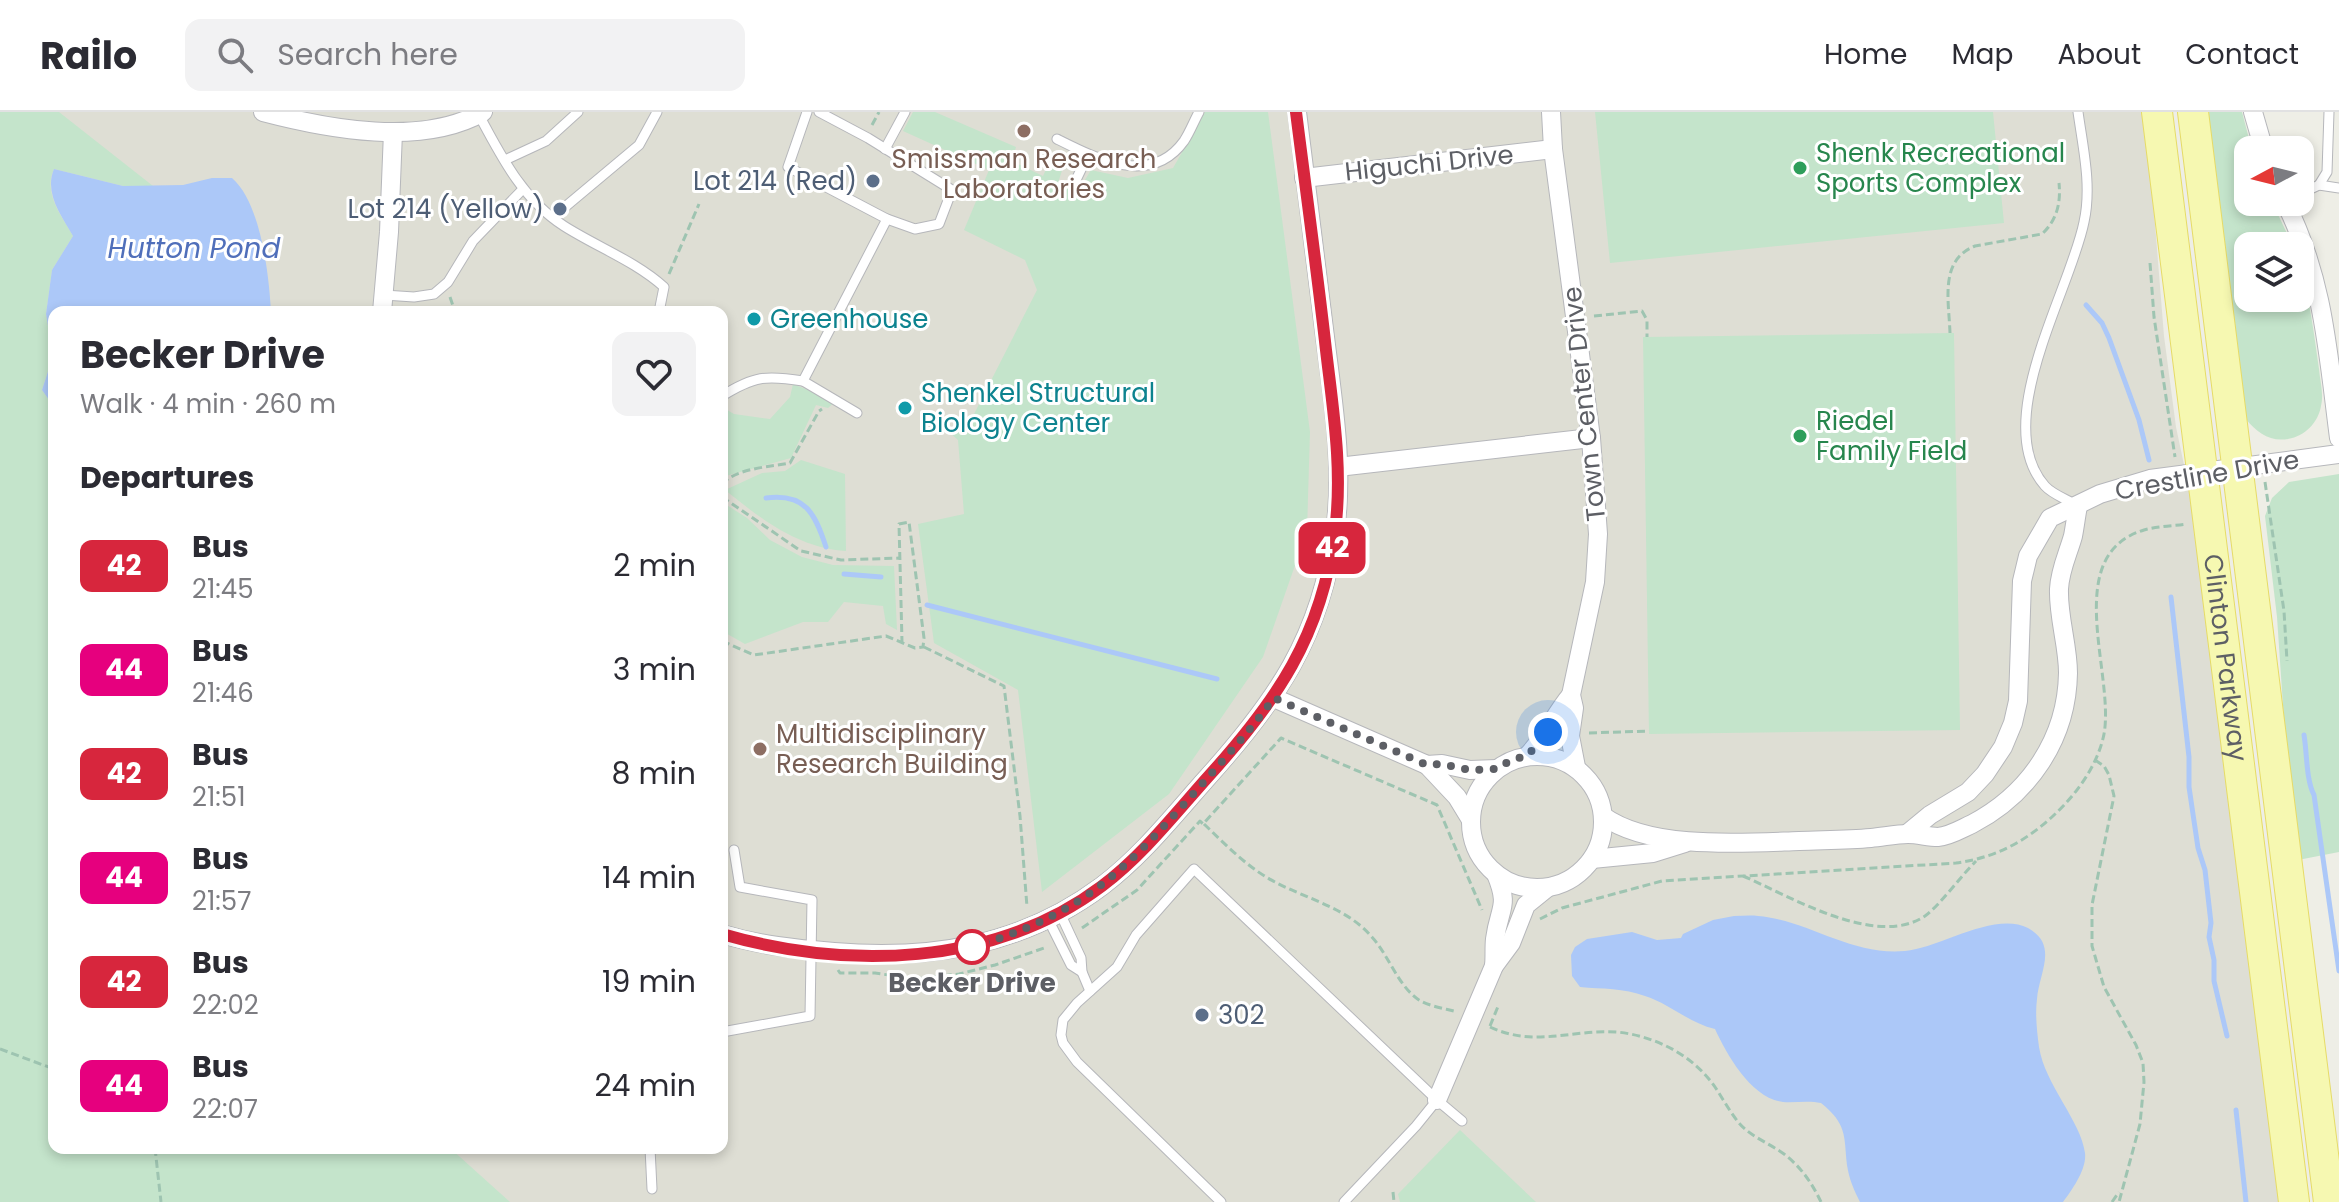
<!DOCTYPE html>
<html lang="en">
<head>
<meta charset="utf-8">
<style>
  body { margin:0; font-family:Poppins,sans-serif; background:#f2f2f3; color:#2b2b33; height:100vh; display:flex; flex-direction:column; font-size:30px; white-space:nowrap }
  * { box-sizing:border-box; margin:0 }
  p { font-size:26px; color:#7c7c81 }
  .icon { flex:none; width:44px; height:44px; fill:none; stroke:currentColor; stroke-width:2; stroke-linecap:round; stroke-linejoin:round }
  .map { position:relative; flex:1; overflow:hidden }
  .panel { position:absolute; left:48px; top:194px; width:680px; height:848px; display:flex; flex-direction:column; background:#fff; border-radius:16px; box-shadow:0 4px 12px #0003 }
  .panel>* { flex:none }
  .badge { padding:0 16px; border-radius:12px; font-size:28px; line-height:52px }
  .needle { width:52px; rotate:263deg }
  .controls { position:absolute; left:2234px; top:24px; display:grid; gap:16px }
  .controls a { display:grid; place-items:center; width:80px; height:80px; border-radius:16px; background:#fff; box-shadow:0 4px 12px #0003; font-size:40px }
  .you { position:absolute; width:40px; height:40px; margin:-20px; border:6px solid #fff; border-radius:50%; background:#1a73e8; box-shadow:0 0 0 12px #1a73e833 }
  .map>.badge { position:absolute; translate:-50% -50%; box-shadow:0 0 0 4px #fff }
  h2 { padding:0 32px; font-size:30px; line-height:72px }
  .round { display:grid; place-items:center; flex:none; width:84px; height:84px; border-radius:16px; background:#f2f2f3 }
  .summary { display:flex; align-items:center; justify-content:space-between; height:136px; padding:0 32px }
  h1 { font-size:38px; font-weight:700; line-height:60px }
  ul { padding:0; list-style:none }
  li { display:flex; align-items:center; gap:24px; height:104px; padding:0 32px }
  li div { flex:1 }
  li b { display:block; font-size:30px }
  li em { font-style:normal }
  li .badge { min-width:88px; font-weight:700; text-align:center }
  header { display:flex; align-items:center; gap:48px; box-sizing:border-box; height:112px; padding:0 40px; background:#fff; border-bottom:2px solid #e1e1e2 }
  header strong { font-size:38px }
  nav { display:flex; gap:44px; margin-inline-start:auto; font-size:28px }
  .search { width:560px; height:72px; background:#f2f2f3; display:flex; align-items:center; gap:20px; box-sizing:border-box; padding:0 28px; border-radius:16px; color:#7c7c81; font-size:30px }
  .map>svg:first-child { display:block }
</style>
</head>
<body>
<header>
<strong>Railo</strong>
<div class="search"><svg class="icon" aria-label="search" viewBox="0 0 24 24"><circle cx="10" cy="10" r="6"/><path d="M15 15l6 6"/></svg>Search here</div>
<nav><a>Home</a><a>Map</a><a>About</a><a>Contact</a></nav>
</header>
<div class="map">
<svg width="2339" height="1090" viewBox="0 0 2339 1090">
  <rect width="100%" height="100%" fill="#eeeee6"/>
  <path fill="#deded4" fill-rule="evenodd" d="M0 0H2146L2164 224 2176 315 2198 419 2282 1090H0ZM54 200H722V1036H54Z"/>
  <g fill="#c4e4cb">
    <path d="M0 0H59L153 74H123L54 57C43 81 61 103 73 124L52 158 46 202 53 244 42 278 54 295V1036H450L510 1090H0Z"/>
    <polygon points="913,0 935,0 1016,35 1012,49 1043,64 1052,44 1065,49 1058,71 1077,81 1091,58 1128,66 1173,56 1205,0 1268,0 1310,320 1307,419 1263,545 1169,682 1042,780 1018,578 934,531 918,412 964,402 958,328 948,319 962,306 974,302 1037,178 1025,148 964,118 989,58 903,19"/>
    <polygon points="1595,0 1993,0 2004,111 1610,151"/>
    <path d="M2205 0H2242L2252 38H2248V90H2272L2293 134H2248V186H2300V153C2310 188 2314 222 2319 257 2320 269 2324 282 2321 294 2318 311 2305 324 2288 327 2270 330 2257 321 2246 307Z"/>
    <polygon points="1954,221 1960,618 1649,622 1643,225"/>
    <polygon points="793,272 836,289 828,296 816,293 791,346 722,365 722,295 734,302 770,307 790,285"/>
    <path d="M801 348 845 362 846 439C798 436 761 407 725 378L762 361 785 359Z"/>
    <polygon points="2339,362 2339,740 2298,748 2288,667 2277,505 2265,404 2272,386 2289,370"/>
    <polygon points="722,390 747,406 770,428 802,445 833,453 894,454 897,518 886,512 883,494 844,490 828,510 803,510 745,532 722,519"/>
    <polygon points="1460,1018 1536,1090 1400,1090 1398,1082"/>
  </g>
  <g fill="#acc8f8">
    <path d="M54 57 123 74 183 73 212 66H232C261 91 269 163 271 200H54V295L42 278 53 244 46 202 52 158 73 124C61 103 44 81 54 57Z"/>
    <path d="M1734 804C1742 804 1750 803 1758 804 1808 808 1851 844 1905 839 1940 836 1994 799 2028 816 2059 833 2039 861 2037 887 2035 902 2037 920 2039 935 2045 973 2081 1009 2085 1041 2087 1057 2072 1078 2063 1090H1860C1854 1078 1849 1067 1847 1053 1844 1023 1847 1012 1821 991 1808 988 1796 991 1783 990 1751 986 1727 943 1715 917 1689 911 1670 892 1645 884 1624 876 1602 877 1580 875L1572 864 1571 843 1575 835 1587 827 1632 820 1657 828 1681 826 1683 822 1713 808Z"/>
  </g>
  <g fill="none" stroke-linecap="round" stroke-linejoin="round">
    <g stroke="#acc8f8" stroke-width="5">
      <polyline points="2086,193 2102,211 2109,226 2139,308 2149,348"/>
      <path d="M766 386C805 381 815 401 826 435"/>
      <polyline points="844,462 881,465"/>
      <polyline points="2171,485 2189,645 2189,675 2198,736 2205,758 2211,811 2209,825 2214,848 2214,869 2227,924"/>
      <polyline points="927,493 1217,567"/>
      <path d="M2304 623C2307 640 2306 668 2314 683L2339 859"/>
      <polyline points="2236,998 2246,1090"/>
    </g>
    <defs>
      <g id="service">
        <polyline points="807,0 788,55 887,107 915,117 939,112 952,78 868,26 819,0"/>
        <path d="M479 3C501 44 523 88 564 114 597 135 635 149 664 175L659 200"/>
        <path d="M1057 27C1097 47 1151 75 1184 29 1190 20 1194 9 1199 0"/>
        <polyline points="885,37 905,0"/>
        <polyline points="505,48 546,29 578,0"/>
        <polyline points="1075,70 1088,43"/>
        <polyline points="2319,73 2327,60 2329,0"/>
        <polyline points="2300,82 2319,73 2339,76"/>
        <polyline points="553,105 639,33 657,0"/>
        <polyline points="384,183 414,185 434,182 448,170 473,129 522,78"/>
        <path d="M722 284C754 264 766 263 803 269"/>
        <polyline points="857,301 803,269 887,107"/>
        <path d="M2076 393C2066 387 2052 382 2045 374 1989 311 2071 177 2084 110 2092 74 2083 36 2078 0"/>
        <polyline points="1060,801 1081,846 1082,860 1090,879"/>
        <polyline points="1048,807 1071,853 1082,860"/>
        <polyline points="722,920 810,904 812,788 740,775 734,738"/>
        <polyline points="1437,988 1462,1009"/>
        <polyline points="650,1036 652,1077"/>
        <polyline points="1221,1090 1077,950 1063,931 1061,923 1063,908 1077,891 1117,855 1136,823 1194,757 1437,988 1416,1014 1344,1090"/>
      </g>
      <g id="minor">
        <path d="M263 0C328 17 422 35 483 0"/>
        <polyline points="1551,0 1553,37 1591,326 1598,422 1595,470 1571,583 1574,596 1570,624 1576,655"/>
        <polyline points="2253,0 2264,38"/>
        <polyline points="1304,66 1553,37"/>
        <path d="M2285 90C2324 167 2328 242 2339 326"/>
        <polyline points="382,200 389,120 393,20"/>
        <polyline points="1338,355 1591,326"/>
        <polyline points="1274,586 1427,653 1442,652 1470,658 1497,657"/>
        <circle cx="1537" cy="710" r="66"/>
        <path d="M1527 644C1546 625 1554 603 1571 583"/>
        <polyline points="1427,653 1457,685 1471,708"/>
        <path d="M1603 704C1650 738 1742 731 1799 729 1823 728 1847 728 1871 726 1883 725 1896 722 1908 722 1918 722 1928 725 1938 725 1950 724 1961 717 1972 712 2029 682 2067 627 2068 561 2068 533 2058 505 2059 477 2060 457 2068 442 2073 424 2075 414 2076 404 2078 394"/>
        <polyline points="1907,722 1930,703 1968,680 1985,662 2003,635 2013,611 2018,589 2022,469 2028,444 2050,406 2100,382 2150,367 2339,342"/>
        <polyline points="1592,747 1653,741 1685,731"/>
        <path d="M722 822C759 833 795 837 834 840 930 848 1022 834 1102 774 1142 744 1174 703 1207 666 1276 589 1321 525 1335 419 1344 354 1333 290 1325 225 1315 150 1306 75 1297 0"/>
        <path d="M1494 854C1495 845 1494 836 1495 827 1499 795 1510 796 1496 762"/>
        <polyline points="1437,988 1494,854 1511,831 1526,793 1547,776"/>
      </g>
      <g id="primary">
        <path id="s1" d="M2157 0 2294 1090"/>
        <polyline points="2193,0 2329,1090"/>
      </g>
    </defs>
    <use href="#service" stroke="#b6b7bb" stroke-width="11"/>
    <use href="#minor" stroke="#b6b7bb" stroke-width="20"/>
    <use href="#primary" stroke="#e6db67" stroke-width="32"/>
    <g stroke="#9ec4b1" stroke-width="3" stroke-dasharray="8 4" stroke-linecap="butt">
      <polyline points="872,13 879,0"/>
      <polyline points="2150,151 2154,205 2175,345"/>
      <polyline points="669,162 699,92"/>
      <polyline points="450,185 455,200"/>
      <polyline points="1594,204 1642,199 1647,208 1647,225"/>
      <path d="M1950 221C1949 189 1939 148 1975 134L2042 122C2057 108 2061 91 2059 71"/>
      <polyline points="2265,370 2284,499 2287,549"/>
      <path d="M722 372C737 356 769 355 790 351L819 299 822 297"/>
      <polyline points="722,385 801,439 841,448 900,446"/>
      <polyline points="722,529 754,543 886,524 915,536 923,535 924,526 909,410 899,412 902,530"/>
      <polyline points="924,535 1004,574 1020,704 1027,795"/>
      <polyline points="1589,621 1649,619"/>
      <polyline points="2095,648 2104,654 2109,663 2114,684 2092,793 2092,834 2104,875 2136,933 2143,951 2144,970 2140,1012 2119,1090"/>
      <path d="M1204 712C1226 733 1248 756 1275 770 1307 787 1347 796 1371 824 1389 843 1397 873 1419 888 1429 894 1442 896 1454 899"/>
      <path d="M1743 764C1790 784 1876 837 1925 804 1941 792 1960 765 1976 749"/>
      <path d="M1540 807 1562 796 1662 769 1956 751C1994 746 2025 730 2053 704 2076 683 2098 653 2104 622 2115 562 2060 443 2144 418 2158 414 2173 414 2187 412"/>
      <polyline points="1082,816 1137,778 1200,709 1203,712 1281,626 1437,693 1482,798"/>
      <polyline points="838,858 840,861 875,861 916,867 959,862 995,853 1047,835"/>
      <polyline points="1490,914 1499,892"/>
      <path d="M1490 915C1535 936 1572 917 1617 920 1655 924 1693 943 1715 975 1723 987 1730 1000 1739 1011 1751 1025 1769 1031 1784 1042 1801 1055 1812 1071 1821 1090"/>
      <polyline points="0,937 54,957"/>
      <polyline points="155,1036 161,1090"/>
      <polyline points="1393,1080 1394,1090"/>
      <polyline points="2112,1090 2119,1080"/>
    </g>
    <use href="#service" stroke="#fff" stroke-width="9"/>
    <use href="#minor" stroke="#fff" stroke-width="18"/>
    <use href="#primary" stroke="#f6f8b1" stroke-width="30"/>
  </g>
  <g fill="none" stroke-linecap="round" stroke-linejoin="round">
    <defs>
      <path id="line" d="M722 822C847 858 994 855 1102 774 1142 744 1174 703 1207 666 1276 590 1322 524 1335 419 1343 358 1333 298 1326 238 1317 158 1306 79 1296 0"/>
    </defs>
    <use href="#line" stroke="#fff" stroke-width="18"/>
    <use href="#line" stroke="#d7263d" stroke-width="12"/>
    <path stroke="#5d5f65" stroke-width="8" stroke-dasharray="0 14.4" d="M972 835C1080 803 1122 762 1195 680 1222 649 1250 619 1274 586L1427 653 1442 652 1470 658 1497 657 1511 648 1527 644 1548 620"/>
  </g>
  <g fill="#8d6e63" stroke="#fff" stroke-width="3">
    <circle cx="1024" cy="19" r="8"/>
    <circle cx="760" cy="637" r="8"/>
  </g>
  <g fill="#2e9e5b" stroke="#fff" stroke-width="3">
    <circle cx="1800" cy="56" r="8"/>
    <circle cx="1800" cy="324" r="8"/>
  </g>
  <g fill="#5c6f8a" stroke="#fff" stroke-width="3">
    <circle cx="873" cy="69" r="8"/>
    <circle cx="560" cy="97" r="8"/>
    <circle cx="1202" cy="903" r="8"/>
  </g>
  <g fill="#0f9aa8" stroke="#fff" stroke-width="3">
    <circle cx="754" cy="207" r="8"/>
    <circle cx="905" cy="296" r="8"/>
  </g>
  <circle fill="#fff" stroke="#d7263d" stroke-width="4" cx="972" cy="835" r="16"/>
  <g text-anchor="middle" dominant-baseline="central" stroke-width="6" stroke-linejoin="round" paint-order="stroke">
    <g font-size="26" fill="#27864d" stroke="#fff" text-anchor="start">
      <text x="1816" y="41">Shenk Recreational<tspan x="1816" dy="30">Sports Complex</tspan></text>
      <text x="1816" y="309">Riedel<tspan x="1816" dy="30">Family Field</tspan></text>
    </g>
    <g font-size="26" fill="#785e54" stroke="#fff">
      <text x="1024" y="47">Smissman Research<tspan x="1024" dy="30">Laboratories</tspan></text>
      <text x="776" y="622" text-anchor="start">Multidisciplinary<tspan x="776" dy="30">Research Building</tspan></text>
    </g>
    <g font-size="26" fill="#5d5f65" stroke="#fff">
      <text transform="translate(1429 51) rotate(-6)">Higuchi Drive</text>
      <text transform="translate(1584 292) rotate(-96)">Town Center Drive</text>
      <text transform="translate(2207 363) rotate(-10)">Crestline Drive</text>
      <text stroke="none"><textPath href="#s1" startOffset="550">Clinton Parkway</textPath></text>
    </g>
    <g font-size="26" fill="#4e5e75" stroke="#fff" text-anchor="end">
      <text x="857" y="69">Lot 214 (Red)</text>
      <text x="544" y="97">Lot 214 (Yellow)</text>
      <text x="1218" y="903" text-anchor="start">302</text>
    </g>
    <g font-size="26" fill="#0d838f" stroke="#fff" text-anchor="start">
      <text x="770" y="207">Greenhouse</text>
      <text x="921" y="281">Shenkel Structural<tspan x="921" dy="30">Biology Center</tspan></text>
    </g>
    <g font-size="26" font-weight="bold" fill="#5d5f65" stroke="#fff">
      <text x="972" y="871">Becker Drive</text>
    </g>
    <g font-size="28" font-style="italic" fill="#506fba" stroke="#fff">
      <text x="194" y="136">Hutton Pond</text>
    </g>
  </g>
</svg>
<div class="controls">
<a><svg class="needle" viewBox="-14 -14 28 28"><path d="M0-13l5 13h-10z" fill="#e53935"/><path d="M0 13l5-13h-10z" fill="#7c7c81"/></svg></a>
<a><svg class="icon" aria-label="layers" viewBox="0 0 24 24"><path d="M12 4l9 5-9 5-9-5zM3 14l9 5 9-5"/></svg></a>
</div>
<div class="you" style="left:1548px;top:620px"></div>
<b class="badge" style="left:1332px;top:436px;background:#d7263d;color:#fff">42</b>
<section class="panel">
<div class="summary"><div><h1>Becker Drive</h1><p>Walk · 4 min · 260 m</p></div><a class="round"><svg class="icon" aria-label="heart" viewBox="0 0 24 24"><path d="M12 20l-8-8c-3-5 5-10 8-4 3-6 11-1 8 4z"/></svg></a></div>
<h2>Departures</h2>
<ul>
<li><span class="badge" style="background:#d7263d;color:#fff">42</span><div><b>Bus</b><p>21:45</p></div><em>2 min</em></li>
<li><span class="badge" style="background:#e6007e;color:#fff">44</span><div><b>Bus</b><p>21:46</p></div><em>3 min</em></li>
<li><span class="badge" style="background:#d7263d;color:#fff">42</span><div><b>Bus</b><p>21:51</p></div><em>8 min</em></li>
<li><span class="badge" style="background:#e6007e;color:#fff">44</span><div><b>Bus</b><p>21:57</p></div><em>14 min</em></li>
<li><span class="badge" style="background:#d7263d;color:#fff">42</span><div><b>Bus</b><p>22:02</p></div><em>19 min</em></li>
<li><span class="badge" style="background:#e6007e;color:#fff">44</span><div><b>Bus</b><p>22:07</p></div><em>24 min</em></li>
</ul>
</section>
</div>
</body>
</html>
